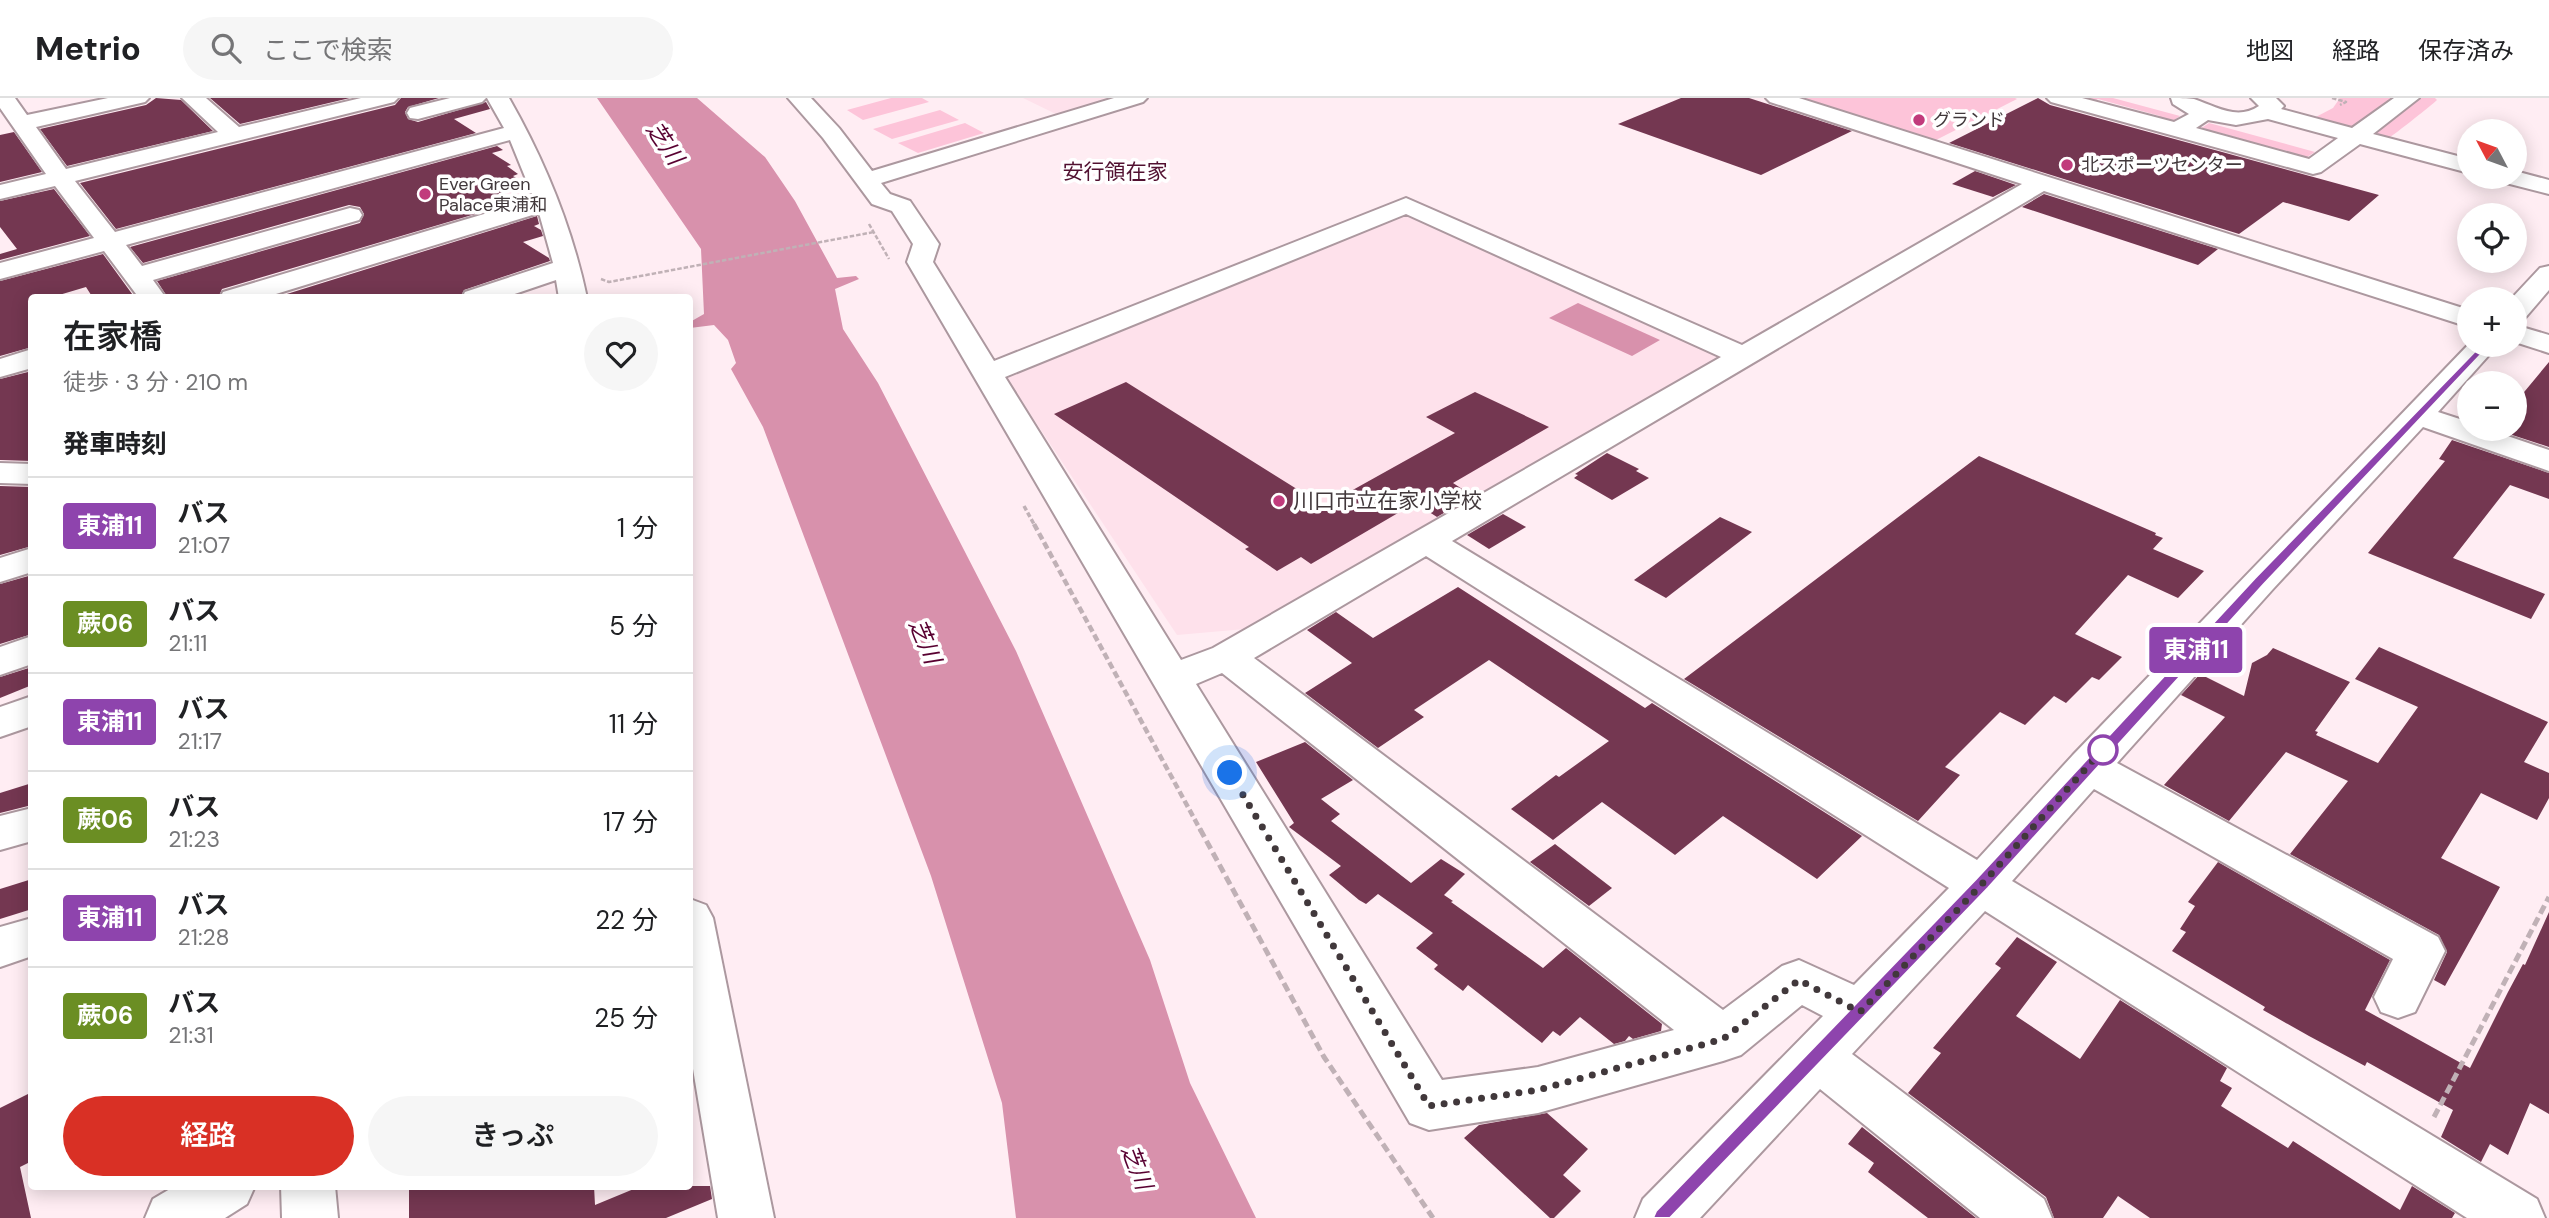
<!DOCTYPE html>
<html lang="ja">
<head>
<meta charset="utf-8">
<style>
  body { margin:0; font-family:"DM Sans","Noto Sans JP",sans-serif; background:#f6f6f6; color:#202124; height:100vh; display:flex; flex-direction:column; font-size:26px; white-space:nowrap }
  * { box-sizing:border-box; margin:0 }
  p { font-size:23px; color:#757577 }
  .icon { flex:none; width:38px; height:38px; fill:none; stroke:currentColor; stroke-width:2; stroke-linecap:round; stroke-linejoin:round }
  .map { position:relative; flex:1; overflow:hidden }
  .panel { position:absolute; left:28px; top:196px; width:665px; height:896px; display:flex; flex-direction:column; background:#fff; border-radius:7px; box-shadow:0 4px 18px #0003 }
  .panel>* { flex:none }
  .badge { padding:0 14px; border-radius:5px; font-size:24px; line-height:46px }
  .needle { width:46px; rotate:311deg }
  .fabs { position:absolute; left:2457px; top:21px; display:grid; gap:14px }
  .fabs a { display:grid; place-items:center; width:70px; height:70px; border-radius:50%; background:#fff; box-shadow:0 4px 18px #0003; font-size:35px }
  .you { position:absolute; width:35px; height:35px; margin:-18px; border:5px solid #fff; border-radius:50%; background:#1a73e8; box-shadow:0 0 0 10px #1a73e833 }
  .map>.badge { position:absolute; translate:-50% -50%; box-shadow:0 0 0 4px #fff }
  h2 { padding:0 35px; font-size:26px; line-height:63px }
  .round { display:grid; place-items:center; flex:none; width:74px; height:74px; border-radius:37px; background:#f6f6f6 }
  .overview { display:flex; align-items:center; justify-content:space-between; height:119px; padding:0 35px }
  h1 { font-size:33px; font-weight:600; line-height:52px }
  .action { display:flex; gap:14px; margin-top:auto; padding:14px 35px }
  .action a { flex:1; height:80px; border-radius:42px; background:#d93025; color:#fff; font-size:28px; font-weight:600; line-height:80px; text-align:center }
  .action a+a { background:#f6f6f6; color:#202124 }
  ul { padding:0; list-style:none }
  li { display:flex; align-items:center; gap:21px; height:98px; padding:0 35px; border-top:2px solid #e0e0e0 }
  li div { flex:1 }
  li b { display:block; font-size:26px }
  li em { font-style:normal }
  li .badge { min-width:77px; font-weight:700; text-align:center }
  header { display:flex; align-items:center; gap:42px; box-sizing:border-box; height:98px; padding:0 35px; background:#fff; border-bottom:2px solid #e0e0e0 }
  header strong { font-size:33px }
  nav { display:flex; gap:38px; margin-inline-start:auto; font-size:24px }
  .search { width:490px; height:63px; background:#f6f6f6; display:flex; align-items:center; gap:18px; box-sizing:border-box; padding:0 24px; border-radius:38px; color:#757577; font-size:26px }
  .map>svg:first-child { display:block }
</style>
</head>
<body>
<header>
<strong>Metrio</strong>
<div class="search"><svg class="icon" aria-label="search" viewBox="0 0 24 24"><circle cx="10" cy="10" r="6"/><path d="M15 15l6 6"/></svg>ここで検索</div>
<nav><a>地図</a><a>経路</a><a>保存済み</a></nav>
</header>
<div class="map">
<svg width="2549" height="1120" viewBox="0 0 2549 1120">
  <rect width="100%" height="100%" fill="#ffedf3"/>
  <g fill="#fee1eb">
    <polygon points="1023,0 1120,0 1060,18"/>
    <polygon points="1403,113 1720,252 1720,262 1245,531 1177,537 1003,275"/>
  </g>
  <g fill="#fdc4d9">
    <polygon points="891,0 922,0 929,4 863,22 847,12"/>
    <polygon points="1794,0 2015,0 2017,1 1932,44"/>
    <polygon points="2076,0 2113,0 2180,18 2170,25 2154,22 2160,18 2098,1 2091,5"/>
    <path d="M2340 0H2435L2437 2C2433 6 2394 37 2390 39L2312 21 2333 10Z"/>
    <polygon points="940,12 959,22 892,41 873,31"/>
    <polygon points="965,25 984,35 918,55 898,45"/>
    <polygon points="2209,25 2315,54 2304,61 2280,58 2284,53 2217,34 2210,38 2197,33"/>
  </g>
  <g fill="#d891ac">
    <polygon points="597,0 697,0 765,59 795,103 837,180 856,178 859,181 835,191 843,231 878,285 1016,553 1150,862 1190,985 1256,1120 1016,1120 1002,1005 931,778 763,329 731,271 736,265 728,242 714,227 690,230 690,224 704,216 701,151"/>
    <polygon points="1578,205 1660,242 1632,258 1549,220"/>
  </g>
  <g fill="#743751">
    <polygon points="156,0 181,2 213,33 67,68 40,31 146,7"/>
    <polygon points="210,0 350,0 240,26"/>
    <polygon points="401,0 439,0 408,9 405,14 408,21 418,24 486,4 490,11 454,21 476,35 116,131 80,85 395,7"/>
    <polygon points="1681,0 1749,0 1852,33 1761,77 1618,26"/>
    <polygon points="2038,0 2050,7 2379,97 2349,123 2283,104 2239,136 1949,45"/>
    <polygon points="14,34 42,74 0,84 0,37"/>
    <polygon points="497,48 503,52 492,55 511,67 507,68 518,76 513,78 521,83 501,89 506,92 501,94 516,104 222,191 218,200 168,200 157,183 360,125 364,116 360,109 349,107 143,165 130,149"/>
    <polygon points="1975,73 2016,87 1993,99 1952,86"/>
    <polygon points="54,91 90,138 0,162 0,156 17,151 0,129 0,103"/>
    <polygon points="2044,96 2218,151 2198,167 2022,109"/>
    <polygon points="537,118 539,126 534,128 541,132 543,138 523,144 549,160 550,163 464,192 460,200 274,200"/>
    <polygon points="103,156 135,200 93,200 86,189 49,200 32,200 32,249 0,258 0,183"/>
    <polygon points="2549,264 2549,349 2494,331 2515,334 2515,305"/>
    <polygon points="32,273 32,363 0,362 0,281"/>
    <polygon points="1126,284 1324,408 1455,335 1426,319 1475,294 1549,329 1453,385 1473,398 1437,419 1415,405 1311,466 1301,459 1277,473 1245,451 1249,449 1054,316"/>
    <polygon points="2452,342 2549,375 2549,401 2510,387 2453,460 2545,496 2531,521 2368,455 2445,363 2439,361"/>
    <polygon points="1607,355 1639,371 1636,373 1649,380 1612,402 1574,380 1578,377 1575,376"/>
    <polygon points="1979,358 2156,435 2155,437 2163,440 2153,451 2204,473 2178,500 2128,477 2075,536 2122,559 2099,582 2092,579 2066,605 2054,598 2025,627 2000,614 1945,669 1960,677 1918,723 1684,581"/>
    <polygon points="0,388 32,389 32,448 0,457"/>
    <polygon points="1503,416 1526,429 1489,451 1467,437"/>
    <polygon points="1720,419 1752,434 1666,500 1634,482"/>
    <polygon points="32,477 32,536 0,546 0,486"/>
    <polygon points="1458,489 1645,610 1652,605 1862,738 1817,781 1723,718 1675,757 1602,704 1553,742 1511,711 1556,677 1559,679 1609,643 1489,562 1414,612 1424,619 1378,650 1305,595 1352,565 1307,532 1336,514 1373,540"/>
    <polygon points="2379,549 2548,624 2524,664 2549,675 2549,700 2537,722 2481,695 2441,760 2500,789 2445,888 2434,882 2447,854 2439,837 2290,756 2348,683 2286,654 2229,723 2164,687 2225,619 2181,597 2200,576 2244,598 2252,565 2267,557 2273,550 2350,584 2315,633 2318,634 2316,637 2378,665 2418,609 2355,581"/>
    <polygon points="32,569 32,587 0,600 0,579"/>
    <polygon points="1305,644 1353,682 1321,701 1340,716 1331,723 1411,785 1441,761 1465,776 1444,797 1453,803 1451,804 1543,870 1566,850 1662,926 1661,933 1633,941 1629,938 1625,943 1614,946 1580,919 1560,938 1553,933 1542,945 1468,887 1463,893 1434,871 1438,867 1416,850 1433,835 1378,796 1366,806 1359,802 1329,777 1341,768 1289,729 1294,725 1256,664"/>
    <polygon points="32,685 32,707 0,715 0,695"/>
    <polygon points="1555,746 1612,790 1589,808 1530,764"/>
    <polygon points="2218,764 2390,862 2365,912 2470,970 2508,894 2523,866 2525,867 2549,814 2549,1016 2530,1005 2508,1057 2490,1046 2481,1064 2441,1039 2453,1012 2367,964 2365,968 2309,938 2263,912 2265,909 2172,853 2186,834 2180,831 2195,808 2188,804"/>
    <polygon points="32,781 32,811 0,821 0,791"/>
    <polygon points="2017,839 2057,864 2016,918 2080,961 2120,902 2227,970 2220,983 2232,990 2221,1008 2288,1050 2293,1043 2400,1112 2412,1088 2455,1115 2452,1120 2150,1120 2118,1098 2103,1120 2054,1120 2046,1099 1908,995 1941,955 1933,950 2001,870 1995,866"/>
    <polygon points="32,994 32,1063 20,1069 31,1120 0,1120 0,1010"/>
    <polygon points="1547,1015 1588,1051 1563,1077 1581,1093 1554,1120 1550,1120 1464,1040 1479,1027"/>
    <polygon points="1862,1029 1976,1120 1928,1120 1868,1074 1874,1065 1848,1046"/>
    <polygon points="409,1088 594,1088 595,1107 641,1088 710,1088 712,1101 666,1120 409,1120"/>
  </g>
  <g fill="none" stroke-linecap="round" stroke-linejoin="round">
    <defs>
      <g id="minor">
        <path d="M0 0H15L27 17 108 0H149L145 4 36 29 66 71 218 34 182 0H206L239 29 361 0H398L394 4 75 83 115 134 504 30 487 0H509C545 63 572 129 587 200H559L556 182 503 200H462L465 194 553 165 539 115 263 200H220L223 194 534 101 510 42 126 147 142 168 350 110 359 112 362 117 359 122 153 182 166 200H139L104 153 0 181V165L94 140 55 88 0 101V87L46 76 0 10Z"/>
        <polygon points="450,0 486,0 482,4 418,21 410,20 407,15 410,10"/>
        <path d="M788 0H811L839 30 872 73 1114 0H1147L1143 4 881 85 890 96 910 103 939 146 933 164 994 263 1406 100 1742 247 2022 86 1770 4 1766 0H1799L2469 212V229L2044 93 1452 443 1977 762 2073 657 2469 246 2498 247 2438 314 2469 324V331H2487L2549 352V373L2423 329 2273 491 2117 665 2438 839 2445 853 2415 914 2398 920 2381 914 2374 899 2393 861 2094 691 2012 783 2537 1101 2545 1120H2467L1985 813 1852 956 2044 1101 2052 1120H1980L1820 991 1700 1120H1635L1643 1101 1823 918 1802 907 1741 957 1723 963 1538 1015 1429 1032 1410 1025 907 164 913 146 892 113 872 106 823 40ZM1406 116 1721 259 1213 550 1181 562 1005 279ZM1426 458 1949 790 1854 887 1799 862 1782 868 1723 912 1254 560ZM1222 575 1674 932 1538 969 1442 982 1196 586Z"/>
        <path d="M2047 0H2082L2174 24 2189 16 2173 6 2171 0C2178 0 2188 0 2194 1 2215 8 2237 23 2259 8L2251 0H2276L2284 8 2281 11 2352 30 2394 0H2419L2373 36 2469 61V75L2360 46 2321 74 2313 76 2051 4ZM2268 21 2338 40 2309 61 2196 30 2208 22 2236 27Z"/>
        <polygon points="2515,73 2549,82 2549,96 2502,84 2498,79 2515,79"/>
        <polygon points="2549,168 2549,192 2525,220 2515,222 2515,201 2511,201 2540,170"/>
        <polygon points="2515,227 2549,237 2549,255 2515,244"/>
        <polygon points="32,251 32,270 0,279 0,261"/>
        <polygon points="0,365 32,366 32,386 0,385"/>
        <polygon points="32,450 32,474 0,484 0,460"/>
        <polygon points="32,538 32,566 0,577 0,549"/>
        <polygon points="32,598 32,628 0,639 0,609"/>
        <polygon points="32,710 32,743 0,752 0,718"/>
        <polygon points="690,801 706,807 713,820 774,1120 718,1120 690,953"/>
        <polygon points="32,820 32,858 0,869 0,829"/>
        <polygon points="175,1088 255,1088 247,1106 225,1120 145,1120 153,1101"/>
        <polygon points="281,1088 335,1088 338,1120 282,1120"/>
      </g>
    </defs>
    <use href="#minor" stroke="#ac989f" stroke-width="4"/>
    <g stroke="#c0b1b6" stroke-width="2.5" stroke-dasharray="4.5 2" stroke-linecap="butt">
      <polyline points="2332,0 2346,4 2340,7"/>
      <polyline points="869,126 889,161"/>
      <polyline points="601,181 609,184 874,134"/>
    </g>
    <polyline stroke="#c0b1b6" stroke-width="3.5" stroke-dasharray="5 2.5" stroke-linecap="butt" points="1024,408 1035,428"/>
    <polyline stroke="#c0b1b6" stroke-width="4.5" stroke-dasharray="7 3.5" stroke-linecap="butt" points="1034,426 1201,733"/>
    <g stroke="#c0b1b6" stroke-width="5" stroke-dasharray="9 4.5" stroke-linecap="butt">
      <polyline points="1200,731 1324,959 1433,1120"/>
      <polyline points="2434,1019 2549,799"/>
    </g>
    <use href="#minor" fill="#fff" fill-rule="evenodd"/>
  </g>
  <polygon fill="#8e44ad" stroke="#fff" stroke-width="2" points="2484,244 2489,247 2488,249 2264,486 1988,790 1670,1120 1653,1120 1656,1113 1976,781 2255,480"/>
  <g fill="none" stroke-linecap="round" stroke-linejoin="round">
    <polyline stroke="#41383b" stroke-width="7" stroke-dasharray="0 12.6" points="1230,675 1429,1008 1538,992 1723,941 1799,882 1860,914 1982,786 2107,647 2103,652"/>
  </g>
  <g fill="#c13b7c" stroke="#fff" stroke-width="2.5">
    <circle cx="1919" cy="22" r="7"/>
    <circle cx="2067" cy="67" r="7"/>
    <circle cx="425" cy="96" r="7"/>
    <circle cx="1279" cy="403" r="7"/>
  </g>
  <circle fill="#fff" stroke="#8e44ad" stroke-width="3.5" cx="2103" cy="652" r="14"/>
  <g text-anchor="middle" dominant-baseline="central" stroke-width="7" stroke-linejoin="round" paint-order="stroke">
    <g font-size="18" fill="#41383b" stroke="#fff" text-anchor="start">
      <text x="1933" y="22">グランド</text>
      <text x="2081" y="67">北スポーツセンター</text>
      <text x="439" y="86">Ever Green<tspan x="439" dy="21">Palace東浦和</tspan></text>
    </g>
    <g font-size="21" fill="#511030" stroke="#fff">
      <text x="1115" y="74">安行領在家</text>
    </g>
    <g font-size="21" fill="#41383b" stroke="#fff" text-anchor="start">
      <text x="1293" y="403">川口市立在家小学校</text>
    </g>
    <g font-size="23" font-style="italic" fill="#580131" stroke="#fff">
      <text transform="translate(665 45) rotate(56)">芝川</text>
      <text transform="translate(925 543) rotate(67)">芝川</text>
      <text transform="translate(1137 1069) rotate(69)">芝川</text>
    </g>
  </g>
</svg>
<div class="fabs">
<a><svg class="needle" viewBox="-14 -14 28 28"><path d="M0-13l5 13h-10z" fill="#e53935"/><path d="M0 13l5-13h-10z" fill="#757577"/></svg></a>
<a><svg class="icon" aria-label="locate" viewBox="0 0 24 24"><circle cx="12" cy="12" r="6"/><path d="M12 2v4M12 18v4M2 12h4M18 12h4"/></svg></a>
<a>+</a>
<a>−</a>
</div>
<div class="you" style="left:1230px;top:675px"></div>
<b class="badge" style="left:2196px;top:552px;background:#8e44ad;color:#fff">東浦11</b>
<section class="panel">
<div class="overview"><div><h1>在家橋</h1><p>徒歩 · 3 分 · 210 m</p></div><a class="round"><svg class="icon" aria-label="heart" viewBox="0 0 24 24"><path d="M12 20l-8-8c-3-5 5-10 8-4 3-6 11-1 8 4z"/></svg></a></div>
<h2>発車時刻</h2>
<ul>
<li><span class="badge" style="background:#8e44ad;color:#fff">東浦11</span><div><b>バス</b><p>21:07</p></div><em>1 分</em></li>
<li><span class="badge" style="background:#6b8e23;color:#fff">蕨06</span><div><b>バス</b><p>21:11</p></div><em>5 分</em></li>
<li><span class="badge" style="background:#8e44ad;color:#fff">東浦11</span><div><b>バス</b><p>21:17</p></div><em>11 分</em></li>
<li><span class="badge" style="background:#6b8e23;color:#fff">蕨06</span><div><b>バス</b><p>21:23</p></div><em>17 分</em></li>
<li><span class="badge" style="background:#8e44ad;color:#fff">東浦11</span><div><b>バス</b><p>21:28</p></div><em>22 分</em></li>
<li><span class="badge" style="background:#6b8e23;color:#fff">蕨06</span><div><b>バス</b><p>21:31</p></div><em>25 分</em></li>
</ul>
<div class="action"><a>経路</a><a>きっぷ</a></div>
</section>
</div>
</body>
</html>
